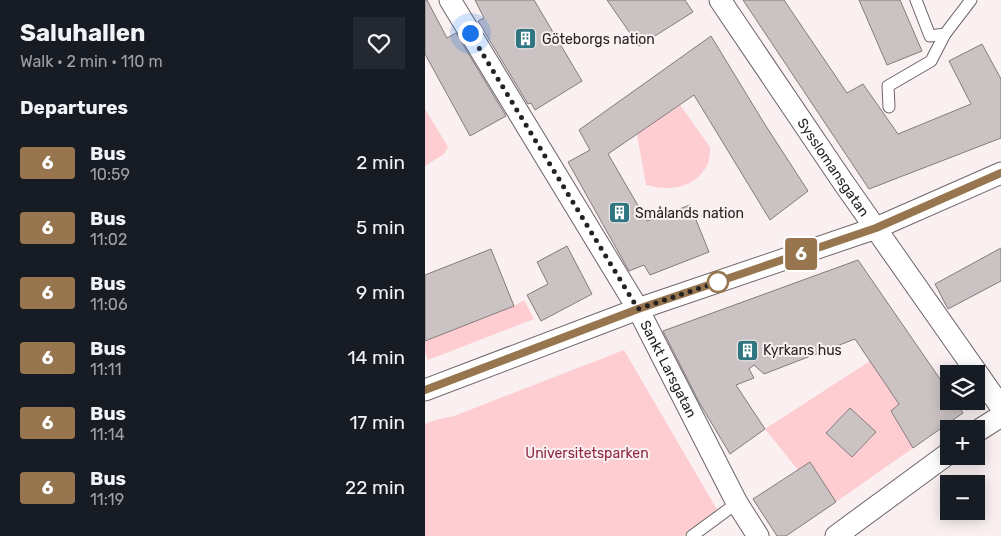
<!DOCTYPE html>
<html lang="en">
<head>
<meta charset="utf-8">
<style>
  body { margin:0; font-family:Rubik,sans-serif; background:#242831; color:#f1f3f6; height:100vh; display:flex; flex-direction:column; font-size:19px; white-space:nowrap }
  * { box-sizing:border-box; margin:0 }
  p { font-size:16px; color:#9ea1a6 }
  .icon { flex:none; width:28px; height:28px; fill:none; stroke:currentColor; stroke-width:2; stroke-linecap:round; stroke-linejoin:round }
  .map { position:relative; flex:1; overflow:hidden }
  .panel { display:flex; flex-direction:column; background:#171b24; width:425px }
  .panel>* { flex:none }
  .badge { padding:0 10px; border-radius:4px; font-size:18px; line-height:32px }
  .tools { position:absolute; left:515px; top:365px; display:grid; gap:10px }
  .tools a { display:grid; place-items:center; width:45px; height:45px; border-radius:0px; background:#171b24; box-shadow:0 2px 12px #0003; font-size:25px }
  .you { position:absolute; width:25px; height:25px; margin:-12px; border:4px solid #fff; border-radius:50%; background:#1a73e8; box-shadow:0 0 0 8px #1a73e833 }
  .map>.badge { position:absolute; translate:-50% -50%; box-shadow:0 0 0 2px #fff }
  h2 { padding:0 20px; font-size:19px; line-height:45px }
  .round { display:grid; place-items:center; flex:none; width:52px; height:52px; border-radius:0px; background:#242831 }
  .overview { display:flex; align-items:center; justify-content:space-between; height:85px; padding:0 20px }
  h1 { font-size:24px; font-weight:700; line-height:38px }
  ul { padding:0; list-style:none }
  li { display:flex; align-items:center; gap:15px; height:65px; padding:0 20px }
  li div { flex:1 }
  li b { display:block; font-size:19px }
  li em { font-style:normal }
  li .badge { min-width:55px; font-weight:700; text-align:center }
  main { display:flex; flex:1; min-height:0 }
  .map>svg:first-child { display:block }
</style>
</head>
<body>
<main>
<section class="panel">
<div class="overview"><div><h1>Saluhallen</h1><p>Walk · 2 min · 110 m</p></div><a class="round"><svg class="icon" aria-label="heart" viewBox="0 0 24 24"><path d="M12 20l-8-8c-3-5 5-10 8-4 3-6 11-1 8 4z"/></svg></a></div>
<h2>Departures</h2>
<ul>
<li><span class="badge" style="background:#97764f;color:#fff">6</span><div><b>Bus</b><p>10:59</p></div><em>2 min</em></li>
<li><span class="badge" style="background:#97764f;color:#fff">6</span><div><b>Bus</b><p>11:02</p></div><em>5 min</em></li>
<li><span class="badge" style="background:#97764f;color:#fff">6</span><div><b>Bus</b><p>11:06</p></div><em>9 min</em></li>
<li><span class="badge" style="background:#97764f;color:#fff">6</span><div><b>Bus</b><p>11:11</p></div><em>14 min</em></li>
<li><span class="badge" style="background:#97764f;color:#fff">6</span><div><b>Bus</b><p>11:14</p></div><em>17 min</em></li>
<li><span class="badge" style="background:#97764f;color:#fff">6</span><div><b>Bus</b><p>11:19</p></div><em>22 min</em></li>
</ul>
</section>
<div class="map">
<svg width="576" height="536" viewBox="0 0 576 536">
  <rect width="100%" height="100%" fill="#faf0f1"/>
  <g fill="#fecdd2" fill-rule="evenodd">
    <path d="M255 105 285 147C285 152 285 158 283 163 272 188 245 192 221 185L212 134Z"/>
    <polygon points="0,109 23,147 19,154 0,166"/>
    <polygon points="99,300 109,319 3,360 0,353 0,341 89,306"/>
    <polygon points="199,350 294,513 258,536 0,536 0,424 10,420 29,416"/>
    <path d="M445 361 474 404 466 411 488 448 411 502 385 462 373 470 340 429ZM425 408 450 432 427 457 401 433Z"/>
  </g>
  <g fill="#cbc2c3" stroke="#847b7c">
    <polygon points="0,0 2,0 22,38 31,33 81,116 45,136 0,54"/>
    <polygon points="50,0 109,0 157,81 110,110 106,103 103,104 53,21 59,18"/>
    <polygon points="182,0 260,0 268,12 214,46"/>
    <polygon points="318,0 359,0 422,93 438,84 473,134 546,104 524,61 557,44 576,79 576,138 444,189"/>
    <polygon points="434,0 475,0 497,51 462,65"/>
    <polygon points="286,36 339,123 383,191 345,220 269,95 183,154 222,221 265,205 284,252 225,275 219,265 204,271 143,162 165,150 154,130"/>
    <polygon points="142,246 167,294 116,321 102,295 123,284 112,262"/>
    <polygon points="576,248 576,281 523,309 510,284"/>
    <polygon points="66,249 89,306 0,341 0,275"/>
    <polygon points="433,260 524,392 524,401 530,401 538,413 488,448 466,411 474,404 430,339 339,374 329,365 324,369 329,378 311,385 340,429 305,454 274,402 238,331"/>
    <polygon points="425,408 451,432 427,457 401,433"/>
    <polygon points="385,462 411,502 361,536 352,536 328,499"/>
  </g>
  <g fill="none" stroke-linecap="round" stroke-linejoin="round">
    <defs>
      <g id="lane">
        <polyline points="491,0 505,36 520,34 546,0"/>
        <polyline points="464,107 463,86 506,61 520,34"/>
        <polyline points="267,536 312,503"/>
      </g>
      <g id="street">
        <path id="s1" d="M25 0 213 309 312 503 333 536"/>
        <path id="s2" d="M295 0 418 182 576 407"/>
        <polyline points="0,390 213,309 451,228 576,173"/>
        <polyline points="551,432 576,416"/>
        <polyline points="411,536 524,453"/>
      </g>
    </defs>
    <use href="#lane" stroke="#6e6666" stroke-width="13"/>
    <use href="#street" stroke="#6e6666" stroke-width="23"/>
    <use href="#lane" stroke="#fff" stroke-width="11"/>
    <use href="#street" stroke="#fff" stroke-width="21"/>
  </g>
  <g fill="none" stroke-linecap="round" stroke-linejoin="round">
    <defs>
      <polyline id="line" points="0,390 213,309 451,228 576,173"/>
    </defs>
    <use href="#line" stroke="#fff" stroke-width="11"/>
    <use href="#line" stroke="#97764f" stroke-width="8"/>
    <polyline stroke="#262222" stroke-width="5" stroke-dasharray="0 9" points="45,33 213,309 293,282"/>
  </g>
  <defs>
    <symbol id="building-square" viewBox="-11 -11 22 22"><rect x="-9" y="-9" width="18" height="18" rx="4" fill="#2f7681" stroke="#faf0f1"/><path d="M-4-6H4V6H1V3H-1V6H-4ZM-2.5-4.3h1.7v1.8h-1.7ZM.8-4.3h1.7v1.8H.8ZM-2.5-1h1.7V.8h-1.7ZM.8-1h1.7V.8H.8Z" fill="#fff"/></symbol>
  </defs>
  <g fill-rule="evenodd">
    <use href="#building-square" x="88" y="26" width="25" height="25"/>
    <use href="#building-square" x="182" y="200" width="25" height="25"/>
    <use href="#building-square" x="310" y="338" width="25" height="25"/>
  </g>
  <circle fill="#fff" stroke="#97764f" stroke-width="2.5" cx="293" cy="282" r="10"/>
  <g text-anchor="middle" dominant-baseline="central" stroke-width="4" stroke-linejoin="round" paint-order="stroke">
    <g font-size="14" fill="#262222" stroke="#faf0f1" text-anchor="start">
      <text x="117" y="39">Göteborgs nation</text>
      <text x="210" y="213">Smålands nation</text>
      <text x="338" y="350">Kyrkans hus</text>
    </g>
    <g font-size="14" fill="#262222" stroke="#faf0f1">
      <text stroke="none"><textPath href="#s2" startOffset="202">Sysslomansgatan</textPath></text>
      <text stroke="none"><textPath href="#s1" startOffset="429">Sankt Larsgatan</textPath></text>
    </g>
    <g font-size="14" fill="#8d263e" stroke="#faf0f1">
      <text x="162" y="453">Universitetsparken</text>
    </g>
  </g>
</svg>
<div class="tools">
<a><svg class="icon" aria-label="layers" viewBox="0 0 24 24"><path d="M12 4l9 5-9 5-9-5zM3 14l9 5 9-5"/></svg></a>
<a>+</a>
<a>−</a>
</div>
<div class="you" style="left:45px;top:33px"></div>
<b class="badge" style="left:376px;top:254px;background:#97764f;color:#fff">6</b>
</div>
</main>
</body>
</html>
